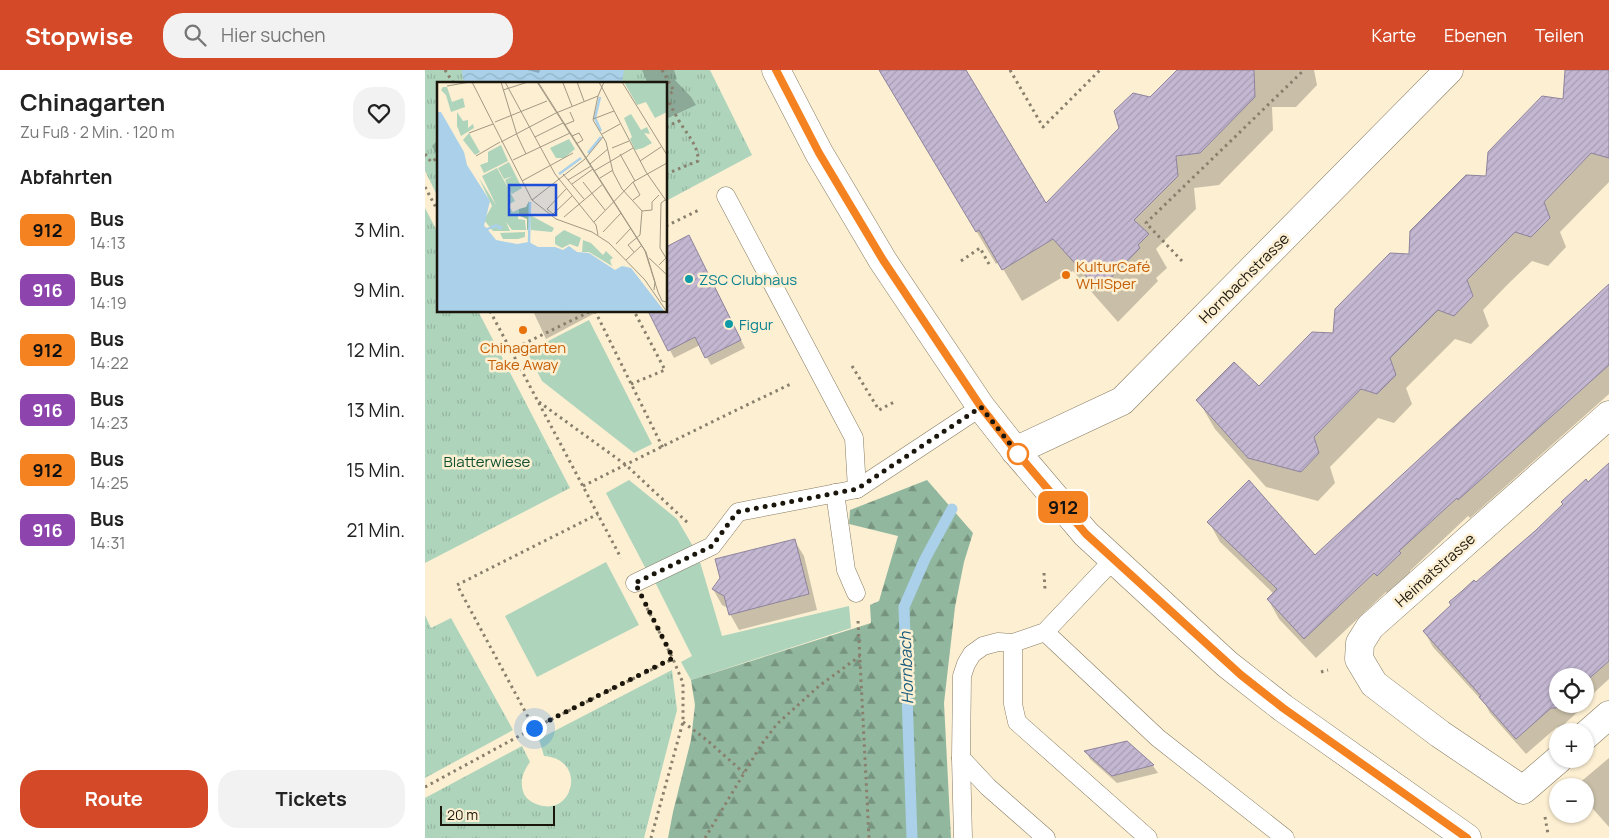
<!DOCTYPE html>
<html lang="de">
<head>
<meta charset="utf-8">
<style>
  body { margin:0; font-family:Manrope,sans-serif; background:#f2f2f2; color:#222; height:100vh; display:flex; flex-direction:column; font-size:19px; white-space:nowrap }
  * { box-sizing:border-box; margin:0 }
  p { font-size:16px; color:#767676 }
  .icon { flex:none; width:28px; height:28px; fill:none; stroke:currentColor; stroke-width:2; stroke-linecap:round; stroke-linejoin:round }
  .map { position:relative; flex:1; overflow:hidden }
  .sheet { display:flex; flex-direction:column; background:#fff; width:425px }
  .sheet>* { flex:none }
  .badge { padding:0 10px; border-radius:8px; font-size:18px; line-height:32px }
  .buttons { position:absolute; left:1124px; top:598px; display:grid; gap:10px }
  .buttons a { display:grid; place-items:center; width:45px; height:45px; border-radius:50%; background:#fff; box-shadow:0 1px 4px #0004; font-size:25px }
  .scale { position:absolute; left:15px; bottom:12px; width:115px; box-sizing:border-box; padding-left:5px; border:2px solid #1b160c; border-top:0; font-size:14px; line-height:18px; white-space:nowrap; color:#1b160c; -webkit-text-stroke:4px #fcefd2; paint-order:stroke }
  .you { position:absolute; width:25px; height:25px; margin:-12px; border:4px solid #fff; border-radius:50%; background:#1a73e8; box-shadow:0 0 0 8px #1a73e833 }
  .map>.badge { position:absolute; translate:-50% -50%; box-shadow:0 0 0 2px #fff }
  h2 { padding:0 20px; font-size:19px; line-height:45px }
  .round { display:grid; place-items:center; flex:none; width:52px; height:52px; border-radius:20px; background:#f2f2f2 }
  .summary { display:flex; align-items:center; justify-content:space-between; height:85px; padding:0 20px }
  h1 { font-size:24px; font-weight:700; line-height:38px }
  .primary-button { display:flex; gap:10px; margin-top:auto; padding:10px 20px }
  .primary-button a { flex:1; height:58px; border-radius:20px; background:#d44a28; color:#fff; font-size:20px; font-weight:700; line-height:58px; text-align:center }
  .primary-button a+a { background:#f2f2f2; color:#222 }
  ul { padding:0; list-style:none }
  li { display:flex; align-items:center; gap:15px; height:60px; padding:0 20px }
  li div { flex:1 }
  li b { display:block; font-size:19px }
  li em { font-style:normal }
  li .badge { min-width:55px; font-weight:700; text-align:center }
  header { display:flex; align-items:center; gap:30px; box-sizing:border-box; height:70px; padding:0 25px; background:#d44a28; color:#fff }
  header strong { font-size:24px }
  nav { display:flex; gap:28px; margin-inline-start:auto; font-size:18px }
  .search { width:350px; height:45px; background:#f2f2f2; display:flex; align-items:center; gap:12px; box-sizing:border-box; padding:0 18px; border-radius:20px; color:#767676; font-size:19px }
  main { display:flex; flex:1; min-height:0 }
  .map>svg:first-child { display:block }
</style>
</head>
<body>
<header>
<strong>Stopwise</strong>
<div class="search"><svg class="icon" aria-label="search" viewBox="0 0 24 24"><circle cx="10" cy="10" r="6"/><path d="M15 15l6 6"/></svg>Hier suchen</div>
<nav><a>Karte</a><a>Ebenen</a><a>Teilen</a></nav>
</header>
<main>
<section class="sheet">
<div class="summary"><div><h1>Chinagarten</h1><p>Zu Fuß · 2 Min. · 120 m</p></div><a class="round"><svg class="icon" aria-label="heart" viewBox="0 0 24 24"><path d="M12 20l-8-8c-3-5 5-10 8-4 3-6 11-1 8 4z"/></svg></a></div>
<h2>Abfahrten</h2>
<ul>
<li><span class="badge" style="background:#f58220;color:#111">912</span><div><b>Bus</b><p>14:13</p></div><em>3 Min.</em></li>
<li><span class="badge" style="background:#8e44ad;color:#fff">916</span><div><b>Bus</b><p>14:19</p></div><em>9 Min.</em></li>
<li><span class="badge" style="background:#f58220;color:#111">912</span><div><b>Bus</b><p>14:22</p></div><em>12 Min.</em></li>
<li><span class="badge" style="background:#8e44ad;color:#fff">916</span><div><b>Bus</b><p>14:23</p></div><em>13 Min.</em></li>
<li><span class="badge" style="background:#f58220;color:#111">912</span><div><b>Bus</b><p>14:25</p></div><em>15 Min.</em></li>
<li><span class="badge" style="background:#8e44ad;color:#fff">916</span><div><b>Bus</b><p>14:31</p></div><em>21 Min.</em></li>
</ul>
<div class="primary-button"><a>Route</a><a>Tickets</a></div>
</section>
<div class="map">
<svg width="1184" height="768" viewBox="0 0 1184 768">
  <defs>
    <pattern id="forest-firs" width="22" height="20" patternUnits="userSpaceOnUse" patternTransform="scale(1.25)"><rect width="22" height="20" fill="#92b79f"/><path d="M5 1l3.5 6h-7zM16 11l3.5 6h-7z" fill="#769480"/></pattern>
    <pattern id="park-tufts" width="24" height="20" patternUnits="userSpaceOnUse" patternTransform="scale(1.25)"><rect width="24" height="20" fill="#aed4bc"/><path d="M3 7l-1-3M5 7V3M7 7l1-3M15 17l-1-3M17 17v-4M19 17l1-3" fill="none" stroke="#95b5a0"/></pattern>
    <pattern id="water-waves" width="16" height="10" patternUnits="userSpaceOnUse" patternTransform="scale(1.25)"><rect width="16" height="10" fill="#aad1e9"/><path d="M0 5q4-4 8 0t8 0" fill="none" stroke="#92b3c7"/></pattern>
    <pattern id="building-hatch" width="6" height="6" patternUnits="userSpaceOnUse" patternTransform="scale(1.25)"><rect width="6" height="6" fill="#c3b7d2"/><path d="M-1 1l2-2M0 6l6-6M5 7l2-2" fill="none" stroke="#a79db3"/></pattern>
  </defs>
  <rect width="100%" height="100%" fill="#fcefd2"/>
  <g fill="#aed4bc">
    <polygon points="164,250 227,374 209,383 117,311 102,282"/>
    <polygon points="204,410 252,449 269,478 222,501 181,423"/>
    <polygon points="181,492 214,555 112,607 80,546"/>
    <polygon points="275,492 297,566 424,536 426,558 266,610 256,592 267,586 230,512"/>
  </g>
  <polygon fill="url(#forest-firs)" points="502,410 548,463 539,492 530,537 519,633 526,768 243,768 248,742 266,670 270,635 266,610 446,553 445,535 454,531 473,466 424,454 425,440"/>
  <g fill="url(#park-tufts)">
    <polygon points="0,0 285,0 327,85 241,131 241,14 14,14 14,129 0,101"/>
    <polygon points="0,138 14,165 14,241 53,241 145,418 0,493"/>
    <polygon points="0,545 6,558 26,548 88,660 0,708"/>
    <path d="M247 600 252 640 219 768H0V728L97 676 105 692C98 702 94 711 99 724 102 730 108 733 114 735 149 746 162 689 119 686L114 669Z"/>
  </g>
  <polygon fill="url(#water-waves)" points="37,0 199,0 197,14 41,14 38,9"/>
  <g fill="#0003">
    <polygon points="102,0 115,0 114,3"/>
    <polygon points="217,0 249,0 252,9 250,10 266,27 271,35 241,49 241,14 223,14"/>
    <polygon points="455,0 540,0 620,135 753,0 889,0 892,15 871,37 847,37 848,60 794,115 769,118 771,139 731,179 742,198 731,208 733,211 693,252 648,201 597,231 574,192 571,194"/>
    <polygon points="1144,0 1184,0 1184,112 1135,162 1141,177 1123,196 1107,191 1082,215 1058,240 1064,256 1046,274 1030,269 981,318 987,334 969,353 953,348 905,397 910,413 893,431 841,417 790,359 773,330 834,318 909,264 1139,30"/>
    <polygon points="14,69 14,89 7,76"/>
    <polygon points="268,174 320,278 286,295 275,275 249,288 225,241 241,241"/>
    <polygon points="1184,215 1184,324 1045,448 1043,446 985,501 986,504 964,525 961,522 891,588 854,549 843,529 849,524 795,472 784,452 890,486"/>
    <polygon points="108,241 174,241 121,269"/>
    <polygon points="1184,394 1184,609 1160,631 1160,606 1132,606 1132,634 1156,634 1157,638 1134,659 1132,657 1101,684 1065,643 1060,634 1008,577 999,561"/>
    <polygon points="369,470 379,486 392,540 314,560 305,544 303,538 297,535 288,519"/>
    <polygon points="702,672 728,696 733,703 692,713 665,689 661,681"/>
    <polygon points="1184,688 1184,757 1161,731 1160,716 1152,715"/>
  </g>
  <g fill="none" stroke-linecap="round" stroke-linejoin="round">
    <polyline stroke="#aad1e9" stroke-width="11" points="487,768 479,537 500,489 527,439"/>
  </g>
  <g fill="url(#building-hatch)" stroke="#8e839d">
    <polygon points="454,0 541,0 621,133 694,58 689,41 708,23 725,27 752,0 829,0 830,27 775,83 751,86 753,106 709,150 724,164 713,175 715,178 674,220 628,169 577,200 554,160 551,162"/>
    <polygon points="1140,0 1184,0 1184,88 1166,83 1119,132 1125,148 1106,167 1090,162 1042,210 1048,226 1029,246 1013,240 965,288 971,305 952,324 936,319 889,367 894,383 876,402 823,388 771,330 809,292 834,316 887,262 908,263 910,239 965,183 984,184 985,161 1041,105 1061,106 1063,82 1117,26 1138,29"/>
    <polygon points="264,165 316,270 280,288 270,267 243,281 223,241 241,241 241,177"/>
    <polygon points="1184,214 1184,295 1033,430 1032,428 974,481 976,483 952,506 949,503 879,569 842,529 852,519 782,452 824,410 890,485"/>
    <polygon points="1184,393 1184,591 1160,612 1160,606 1132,606 1132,634 1136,634 1131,638 1126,638 1091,669 1054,627 1056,626 998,561 1026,535 1024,532 1037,521 1049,510 1051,512 1110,461 1138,434 1136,432 1161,409 1163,412"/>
    <polygon points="370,469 384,524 304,545 299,526 287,519 295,508 290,489"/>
    <polygon points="702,671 729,695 687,706 659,681"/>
  </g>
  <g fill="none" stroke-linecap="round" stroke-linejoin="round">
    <defs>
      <g id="lane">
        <polyline points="301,126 429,368 432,419"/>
        <polyline points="410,423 421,500 431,523"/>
        <polyline points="210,513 287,476 313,442 432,419 556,337"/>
        <polyline points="620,562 733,668 860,768"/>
        <polyline points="588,573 588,634 592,652 723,768"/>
        <polyline points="536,688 563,717 621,768"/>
        <polyline points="538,768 536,688 537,606 541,594 547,584 558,576 573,572 588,573 620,562 689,489"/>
      </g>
      <g id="street">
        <polyline points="590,381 697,331 1024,0"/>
        <polyline points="1160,666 1184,645"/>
        <polyline points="1134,689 1098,720 1015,664 949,614 934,589 935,573 945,557 1184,345"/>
      </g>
      <polyline id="primary" points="351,0 394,83 458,191 556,337 593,384 661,464 802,594 858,638 1042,768"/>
    </defs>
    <use href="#lane" stroke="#877b61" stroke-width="19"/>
    <use href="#street" stroke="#877b61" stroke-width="29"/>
    <use href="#primary" stroke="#877b61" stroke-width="29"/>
    <g stroke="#887f6c" stroke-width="3" stroke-dasharray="2.5 4" stroke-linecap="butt">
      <polyline points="20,0 29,14"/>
      <polyline points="237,0 249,21 241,26"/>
      <polyline points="585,0 618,57 675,0"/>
      <polyline points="241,27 254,51 241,57"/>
      <polyline points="0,84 6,92 14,87"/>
      <path d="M241 104 273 91C274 76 261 63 254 51"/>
      <polyline points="0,117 14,143"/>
      <polyline points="241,156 276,139"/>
      <polyline points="536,191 555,178 564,194"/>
      <polyline points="757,191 721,153 879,0"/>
      <polyline points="65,241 196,488"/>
      <polyline points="170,241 238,378"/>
      <polyline points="86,280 166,241"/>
      <polyline points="427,296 454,340 471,331"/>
      <polyline points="206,314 240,300 209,241"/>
      <polyline points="114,332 201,395 264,454"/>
      <path d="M158 416C228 381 298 346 368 313"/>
      <polyline points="619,503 620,519"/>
      <polyline points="222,538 248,589 258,613 258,652 226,768"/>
      <polyline points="433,551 444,768"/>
      <polyline points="896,602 903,600"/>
      <polyline points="258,652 283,671 319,703"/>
      <polyline points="109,658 32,515 173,444"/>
      <polyline points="0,717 109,658 248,589"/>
      <polyline points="1120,747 1123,764"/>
      <polyline points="280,768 336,675 352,654 394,616 435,586"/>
    </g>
    <use href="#lane" stroke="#fff" stroke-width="18"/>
    <use href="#street" stroke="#fff" stroke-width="28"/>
    <use href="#primary" stroke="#fff" stroke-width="28"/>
  </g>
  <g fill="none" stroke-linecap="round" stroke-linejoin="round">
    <defs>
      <polyline id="line" points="351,0 394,83 458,190 556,337 593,384 661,464 816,605 858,638 1042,768"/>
    </defs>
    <use href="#line" stroke="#fff" stroke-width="11"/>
    <use href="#line" stroke="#f58220" stroke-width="8"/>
    <polyline stroke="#1b160c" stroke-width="5" stroke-dasharray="0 9" points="109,658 248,588 210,513 287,476 312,442 432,419 556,337 593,384"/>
  </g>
  <g fill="#e8710a" stroke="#fcefd2" stroke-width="2">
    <circle cx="641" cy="205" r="5"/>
    <circle cx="98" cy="260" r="5"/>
  </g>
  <g fill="#0f9aa8" stroke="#fcefd2" stroke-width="2">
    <circle cx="264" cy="209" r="5"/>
    <circle cx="304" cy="254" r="5"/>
  </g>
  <circle fill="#fff" stroke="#f58220" stroke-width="2.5" cx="593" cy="384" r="10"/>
  <g text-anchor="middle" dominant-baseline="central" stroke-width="5" stroke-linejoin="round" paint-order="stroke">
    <g font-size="15" fill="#c56008" stroke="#fcefd2" text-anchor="start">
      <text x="651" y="196">KulturCafé<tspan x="651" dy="17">WHISper</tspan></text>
      <text x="98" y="277" text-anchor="middle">Chinagarten<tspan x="98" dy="17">Take Away</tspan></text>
    </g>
    <g font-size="15" fill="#1b160c" stroke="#fcefd2">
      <text transform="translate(819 208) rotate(-45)">Hornbachstrasse</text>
      <text transform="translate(1010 500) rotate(-42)">Heimatstrasse</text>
    </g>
    <g font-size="15" fill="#0d838f" stroke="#fcefd2" text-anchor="start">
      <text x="274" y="209">ZSC Clubhaus</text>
      <text x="314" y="254">Figur</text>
    </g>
    <g font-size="15" fill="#105132" stroke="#fcefd2">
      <text x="62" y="391">Blatterwiese</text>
    </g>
    <g font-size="16" font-style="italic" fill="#1a5c7d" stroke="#fcefd2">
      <text transform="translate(481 598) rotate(-92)">Hornbach</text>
    </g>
  </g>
  <g transform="translate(12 12)">
    <rect width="230" height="230" fill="#fcefd2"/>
    <path d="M6 5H10L15 20 26 16 28 25 14 30 9 13 4 8ZM20 30 26 39 31 38V46L36 42 37 46 24 54 20 44ZM32 51 43 70 38 73 26 58ZM132 57 138 67 127 76H119L113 66ZM93 133 117 146 115 150 94 148ZM127 148 144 156 141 165 133 162 125 166 118 162V155ZM88 150V155L81 157H66L63 151ZM146 158 154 161 166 173 169 169 176 176 173 178 175 184 152 170H145Z" fill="#aed4bc"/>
    <path d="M92 119 93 147 90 148V137L81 133 82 127 89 125Z" fill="#92b79f"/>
    <path d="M194 32 204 48 210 45 213 52 207 51 215 61 206 66 198 68 193 57 195 55 187 36ZM64 63 71 79 47 91 43 83 51 80V70ZM72 80 85 106 75 112 72 108 78 119 71 123 76 130 82 127 81 137 88 138 89 148H75L69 140 73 149H56L47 138 55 124 42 96 59 123 45 94 60 86 71 106 68 98 76 94 67 97 61 86Z" fill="#aed4bc"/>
    <path d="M187 0H230V30L218 36 209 20 200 23Z" fill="#aed4bc"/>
    <path d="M0 30H4L27 70 30 83 53 119 47 144 50 146 59 142 67 145 62 148 60 145 51 148 59 158 80 162 92 160 101 165H118L126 168 132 164 140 170 152 171 178 188 185 184 194 186 228 230H0Z" fill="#aad1e9"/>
    <path fill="none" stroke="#aad1e9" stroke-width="2.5" d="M163 15 158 36 164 49M151 71 164 55M122 92 144 76M0 137 28 160 49 171 97 179 64 182 39 178 25 173 0 152M92 161 93 120M0 164 9 175 39 188 65 189 97 180M97 180 132 230M98 180 215 230M0 182 37 230M98 183 110 230"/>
    <path fill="none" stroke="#a29883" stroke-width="1" d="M35 0 95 118 119 137 155 150 172 161 208 198 230 230M64 0 80 53 89 72M68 0 118 92 159 143 161 153M100 0 208 169 221 210 225 219 230 220M101 0 209 170 218 200 217 208M140 0 147 19M162 0 209 90 230 120M185 0 230 73M126 1 135 24M10 4 33 0M66 8 91 0M161 14 156 38 169 60 176 90 185 107 205 129 203 153 191 163 197 170M156 37 177 29M58 40 110 19M127 43 137 39 133 30M32 51 56 42M165 52 183 42M135 54 142 51 146 58 139 62M98 55 126 41M64 60 119 31 161 14 167 0M175 66 192 59M183 72 198 99M39 74 63 60M76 78 133 51M203 79 224 65M153 82 171 67M157 89 196 66M126 92 147 117M163 96 176 88M131 98 154 84M85 99 136 71M146 100 168 128M196 100 203 113 196 118M135 102 156 87M129 107 110 127 116 132 135 114M95 118 148 77 166 55M205 129 215 128V120L222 113M127 135 166 102M157 140 196 100 230 81M166 150 184 131M179 162 194 146M212 176 230 193M189 178 205 163M222 183 229 176 223 166 224 121 228 118"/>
    <path fill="#1d4ed8" fill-opacity="0.15" stroke="#1d4ed8" stroke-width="2.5" d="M72 103H119V133H72Z"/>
    <rect width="230" height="230" fill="none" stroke="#1b160c" stroke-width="2.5"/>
  </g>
</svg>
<div class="buttons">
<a><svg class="icon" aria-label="locate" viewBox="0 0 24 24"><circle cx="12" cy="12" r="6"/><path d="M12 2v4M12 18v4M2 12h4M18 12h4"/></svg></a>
<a>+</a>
<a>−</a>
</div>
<div class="scale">20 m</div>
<div class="you" style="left:109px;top:658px"></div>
<b class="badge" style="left:638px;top:437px;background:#f58220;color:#111">912</b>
</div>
</main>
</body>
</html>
